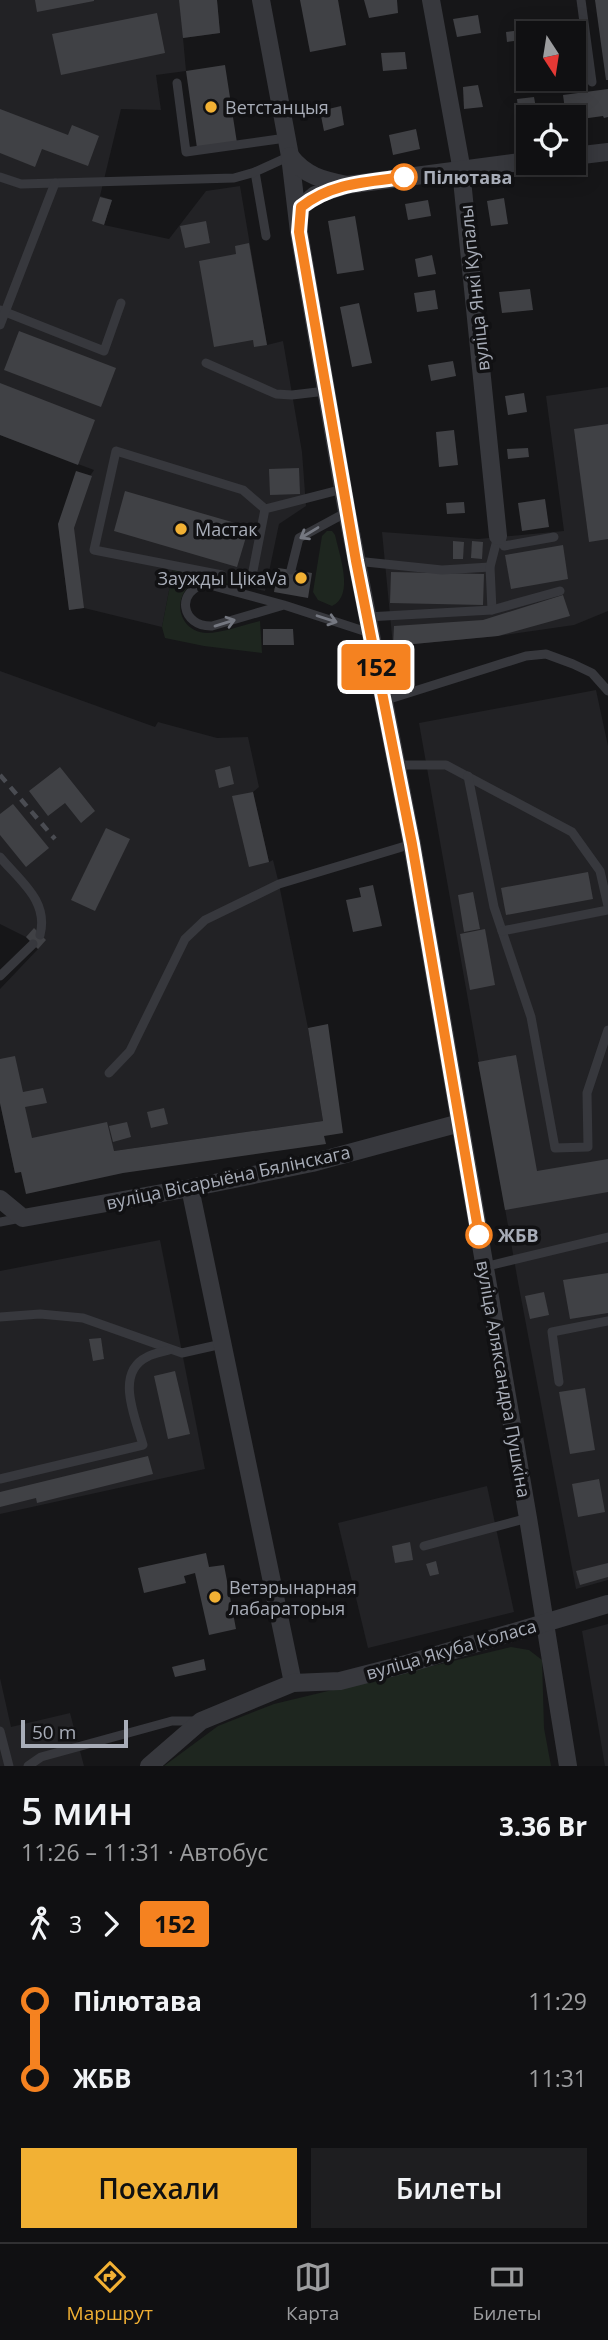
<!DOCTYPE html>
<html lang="ru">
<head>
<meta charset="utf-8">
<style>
  body { margin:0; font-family:"Open Sans",sans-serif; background:#1e1e20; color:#f1f3f6; height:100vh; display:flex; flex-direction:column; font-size:26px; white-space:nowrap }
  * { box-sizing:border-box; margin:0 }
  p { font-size:23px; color:#9c9d9f }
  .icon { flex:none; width:38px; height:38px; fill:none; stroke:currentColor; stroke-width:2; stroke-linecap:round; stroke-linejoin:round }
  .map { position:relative; height:1766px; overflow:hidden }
  .sheet { display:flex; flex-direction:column; background:#101012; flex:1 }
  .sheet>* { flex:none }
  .badge { padding:0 14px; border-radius:5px; font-size:24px; line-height:46px }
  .needle { width:46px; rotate:168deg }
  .controls { position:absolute; left:516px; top:21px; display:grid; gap:14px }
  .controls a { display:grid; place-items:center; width:70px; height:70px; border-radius:0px; background:#101012; box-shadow:0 4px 18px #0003,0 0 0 2px #303032; font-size:35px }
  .scale { position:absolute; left:21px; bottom:18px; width:107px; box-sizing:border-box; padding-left:7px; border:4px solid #a8adb8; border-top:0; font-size:19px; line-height:24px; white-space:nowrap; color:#a8adb8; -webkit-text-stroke:5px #111113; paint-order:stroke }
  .map>.badge { position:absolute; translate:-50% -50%; box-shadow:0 0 0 4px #fff }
  .legs { display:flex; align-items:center; gap:10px; height:77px; padding:0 21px; font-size:23px }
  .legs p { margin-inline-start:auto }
  .head { display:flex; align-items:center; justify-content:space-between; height:119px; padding:0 21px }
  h1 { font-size:38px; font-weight:600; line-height:52px }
  .cta { display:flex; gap:14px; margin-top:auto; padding:14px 21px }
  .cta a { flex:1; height:80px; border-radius:0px; background:#f2b134; color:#111; font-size:28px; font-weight:600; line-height:80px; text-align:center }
  .cta a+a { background:#1e1e20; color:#f1f3f6 }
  ul { padding:0 21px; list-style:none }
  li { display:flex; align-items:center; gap:24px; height:77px; font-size:26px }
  li i { display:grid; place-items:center; width:10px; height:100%; margin:0 9px; background:currentColor }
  li i::after { content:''; width:18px; height:18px; margin:-9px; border:5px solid; border-radius:50%; background:#101012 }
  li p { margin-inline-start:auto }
  li:first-child i { background:linear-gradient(#0000 50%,currentColor 0) }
  li:last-child i { background:linear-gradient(currentColor 50%,#0000 0) }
  .tab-bar { display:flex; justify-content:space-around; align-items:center; height:98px; border-top:2px solid #303032; background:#101012; font-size:19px; color:#9c9d9f }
  .tab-bar a { display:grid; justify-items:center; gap:4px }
  .tab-bar .active { color:#f2b134 }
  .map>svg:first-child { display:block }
</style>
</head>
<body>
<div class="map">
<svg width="608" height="1766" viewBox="0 0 608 1766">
  <rect width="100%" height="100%" fill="#161618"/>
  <g fill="#222225">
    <polygon points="0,0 217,0 220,33 183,38 186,71 156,75 161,110 121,109 100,196 112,200 104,225 169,239 206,191 240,186 267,345 283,341 302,452 306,506 279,524 265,591 173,570 162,627 84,608 69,610 58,524 94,470 0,435"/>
    <polygon points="608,387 608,611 574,625 498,636 393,646 382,532 478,539 564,531 546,396"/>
    <polygon points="0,671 155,727 158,722 217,738 248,737 259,787 253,792 269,862 273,860 279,884 308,1028 323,1121 114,1151 15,1173 0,1103 0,989 38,949 26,937 0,924"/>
    <polygon points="596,690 608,746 608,1580 576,1589 518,1282 419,723"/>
    <polygon points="160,1240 205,1469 0,1514 0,1271"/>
    <polygon points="487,1486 514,1612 368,1648 338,1523"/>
    <polygon points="608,1624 608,1766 605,1766 582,1631"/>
    <polygon points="0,1678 11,1727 70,1713 84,1766 0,1766"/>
  </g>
  <g fill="#1e261f">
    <path d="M327 531H332L335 535C339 554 355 596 332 606L318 600 313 592 322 536Z"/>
    <path d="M173 570 262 588 199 580C170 592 176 632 207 633 222 633 246 624 260 621L262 653 204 646 165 638 162 627Z"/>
    <polygon points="511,1647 529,1650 542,1660 544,1728 551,1766 164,1766 218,1726 274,1704"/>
  </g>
  <g fill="#404145">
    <polygon points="35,0 94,0 94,1 37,12"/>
    <polygon points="179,0 217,0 220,33 183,38"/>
    <polygon points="300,0 338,0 346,45 310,52"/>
    <polygon points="364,0 397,0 398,13 369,18"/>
    <polygon points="595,0 608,0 608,80 606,80"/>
    <polygon points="157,13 165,53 61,75 52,34"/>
    <polygon points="478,15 481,33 457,37 453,19"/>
    <polygon points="521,30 522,40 507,42 506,32"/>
    <polygon points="405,52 407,69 383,71 381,53"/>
    <polygon points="225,65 237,143 197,148 186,71"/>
    <polygon points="478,85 483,107 464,109 463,87"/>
    <polygon points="608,89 608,117 604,118 603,116 574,120 574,117 566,117 563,95"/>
    <polygon points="534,97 536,108 524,109 526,128 520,129 517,99"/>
    <polygon points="341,106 344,125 324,131 320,111"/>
    <polygon points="0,109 68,135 72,125 99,136 88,166 42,149 35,167 0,153"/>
    <polygon points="543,109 544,117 533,117 532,111"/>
    <polygon points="416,129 420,149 393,155 389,135"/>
    <polygon points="100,197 112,200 104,225 92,221"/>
    <polygon points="504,198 508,224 491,226 487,201"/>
    <polygon points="428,200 431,216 408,220 405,204"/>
    <polygon points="355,216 364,270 337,274 328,221"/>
    <polygon points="206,221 210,243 185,248 180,226"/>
    <polygon points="249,243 267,345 254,347 253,340 214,347 199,261 236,254 235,246"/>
    <polygon points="432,255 436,274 418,277 415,259"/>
    <polygon points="530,289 533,310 502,313 499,292"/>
    <polygon points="435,290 438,309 417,312 414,293"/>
    <polygon points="359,303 372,363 352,367 340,307"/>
    <polygon points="19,331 116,368 101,407 4,370"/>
    <polygon points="453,361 456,376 431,381 428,365"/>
    <polygon points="0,383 95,420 78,465 0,435"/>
    <polygon points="524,393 527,412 508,415 505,396"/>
    <polygon points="608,424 608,539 589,542 574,429"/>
    <polygon points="454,430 458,465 439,467 436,432"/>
    <polygon points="528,448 529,457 508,459 507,449"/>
    <polygon points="299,468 300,494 270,495 269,469"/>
    <polygon points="76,471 92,476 74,528 84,608 69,610 58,524"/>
    <polygon points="125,491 249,527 237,567 114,531"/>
    <polygon points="545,499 549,527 522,531 518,503"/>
    <polygon points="464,502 465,513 447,514 446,503"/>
    <polygon points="453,541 464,542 463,559 453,559"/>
    <polygon points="472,541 483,542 482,559 471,558"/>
    <polygon points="563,545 568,579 511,589 505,555"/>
    <polygon points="278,568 312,573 308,598 274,592"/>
    <polygon points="391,572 484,574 483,605 390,603"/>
    <polygon points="563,595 570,616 498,636 393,646 394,626 483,620"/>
    <polygon points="263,629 293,629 294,645 263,645"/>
    <polygon points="230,766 234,784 219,788 215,770"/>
    <polygon points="60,767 95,811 81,823 65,803 48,816 29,791"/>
    <polygon points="253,792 269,862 249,867 232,796"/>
    <polygon points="13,804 49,848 26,867 0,835 0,814"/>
    <polygon points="106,828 130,839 95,911 71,900"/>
    <polygon points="588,872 593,899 506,915 501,888"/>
    <polygon points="373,885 382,926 353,932 346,900 361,897 359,888"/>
    <polygon points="473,892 480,929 464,932 458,895"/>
    <polygon points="34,928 46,940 38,949 26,937"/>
    <polygon points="485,929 495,985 470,990 460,934"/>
    <polygon points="328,1024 343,1133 324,1136 326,1144 123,1173 26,1194 21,1172 15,1173 0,1103 0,1059 15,1056 23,1092 43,1088 47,1103 25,1107 32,1138 107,1122 114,1151 323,1121 308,1028"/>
    <polygon points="516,1055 537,1171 608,1159 608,1192 505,1210 478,1062"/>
    <polygon points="164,1108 168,1124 151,1128 147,1112"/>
    <polygon points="127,1122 131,1137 113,1142 109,1126"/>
    <polygon points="608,1273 608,1313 570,1319 563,1280"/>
    <polygon points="544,1292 549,1315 530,1319 525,1296"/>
    <polygon points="101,1338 104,1359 93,1361 89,1339"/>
    <polygon points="175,1371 190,1434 168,1439 154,1376"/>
    <polygon points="585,1388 595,1450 570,1454 559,1392"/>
    <polygon points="148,1456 153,1474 37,1503 36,1498 0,1507 0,1492"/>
    <polygon points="599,1479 605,1512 578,1517 572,1484"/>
    <polygon points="410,1542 413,1560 395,1563 392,1546"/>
    <polygon points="206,1553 209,1567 224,1565 236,1629 209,1635 195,1573 184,1576 186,1583 144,1593 138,1568"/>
    <polygon points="436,1561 439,1574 430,1576 426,1564"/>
    <polygon points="608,1563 608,1577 580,1585 576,1571"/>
    <polygon points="204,1659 206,1670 175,1677 172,1667"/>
  </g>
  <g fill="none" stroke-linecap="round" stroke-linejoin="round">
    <g stroke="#37383d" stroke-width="9">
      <polyline points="581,0 592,82"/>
      <polyline points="177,83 186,152 286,138"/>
      <polyline points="255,172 266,236"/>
      <polyline points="0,177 21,184 234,178 255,172 290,156"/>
      <polyline points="0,310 104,351 121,303"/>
      <polyline points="0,325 55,183"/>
      <polyline points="206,363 276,394 292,395 326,391"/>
      <polyline points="356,561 442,570 490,567"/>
      <polyline points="291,570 299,538 347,512"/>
      <polyline points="222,575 94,550 116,451 243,490 265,509"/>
      <polyline points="252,576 265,509 343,489"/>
      <path d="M284 605 212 626C181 627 175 590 206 584L284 605 370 633"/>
      <polyline points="492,610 490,567 498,536 504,546 554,537"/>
      <polyline points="367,617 492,610 560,591"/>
      <polyline points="383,701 526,656 546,654 573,664 592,673 608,691"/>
      <polyline points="396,765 446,765 572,832 600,871 608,906"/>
      <polyline points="468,776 494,907 531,1017 555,1148 588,1147 587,1093 608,1030"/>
      <path d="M0 857C20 881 49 901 40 935"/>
      <polyline points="502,931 608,910"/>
      <polyline points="0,976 33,944"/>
      <polyline points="109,1073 130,1051 185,939 205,920 279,884 412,844"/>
      <polyline points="0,1222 21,1218"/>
      <polyline points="484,1267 608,1237"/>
      <polyline points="0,1317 40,1314 83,1318 182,1353 222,1344"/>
      <polyline points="559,1382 552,1332 608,1321"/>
      <path d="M0 1479 143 1445C136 1419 114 1373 147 1357 153 1353 162 1352 169 1350"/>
      <polyline points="424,1546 528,1518"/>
      <polyline points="0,1731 9,1766"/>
      <polyline points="28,1766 41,1757 172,1721 199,1721"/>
    </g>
    <g stroke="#37383d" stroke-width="18">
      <polyline points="261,0 290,156 299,232 347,512 412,844 528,1518 568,1766"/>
      <polyline points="431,0 460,160 498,536"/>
      <path d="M290 156C305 176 323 180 347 185"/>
      <polyline points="574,156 608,152"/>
      <polyline points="299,222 301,207 315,195 347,185 528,161"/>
      <polyline points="190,1188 293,1683"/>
      <polyline points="0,1199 23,1218 190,1188 312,1163 460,1123"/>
      <polyline points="149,1766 201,1721 293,1683 340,1681 410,1663 608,1604"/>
    </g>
    <polyline stroke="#4a4c52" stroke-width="4.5" stroke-dasharray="9 7" stroke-linecap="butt" points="0,775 55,839"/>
  </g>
  <defs><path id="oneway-shaft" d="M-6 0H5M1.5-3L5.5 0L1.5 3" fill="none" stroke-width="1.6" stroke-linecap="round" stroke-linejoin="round" transform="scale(1.75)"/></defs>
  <g stroke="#757881">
    <use href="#oneway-shaft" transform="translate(309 533) rotate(149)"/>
    <use href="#oneway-shaft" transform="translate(327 619) rotate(18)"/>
    <use href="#oneway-shaft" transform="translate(225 623) rotate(-17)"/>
  </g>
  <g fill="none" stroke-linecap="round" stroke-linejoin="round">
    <defs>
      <path id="line-1" d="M404 177C367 182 331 183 301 207L299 232 356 561 412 844 479 1235"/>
    </defs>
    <use href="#line-1" stroke="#fff" stroke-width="16"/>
    <use href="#line-1" stroke="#f58220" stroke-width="10"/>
  </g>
  <g fill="#f2b134" stroke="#111113" stroke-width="2.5">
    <circle cx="211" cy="107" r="7"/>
    <circle cx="181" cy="529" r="7"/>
    <circle cx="301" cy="578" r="7"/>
    <circle cx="215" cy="1597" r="7"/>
  </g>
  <g fill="#fff" stroke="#f58220" stroke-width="3.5">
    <circle cx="404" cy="177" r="12"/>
    <circle cx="479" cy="1235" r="12"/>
  </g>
  <g text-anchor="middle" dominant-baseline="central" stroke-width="7" stroke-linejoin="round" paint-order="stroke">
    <g font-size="18" fill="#a8adb8" stroke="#111113" text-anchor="start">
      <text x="225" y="107">Ветстанцыя</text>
      <text x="195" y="529">Мастак</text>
      <text x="287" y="578" text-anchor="end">Заужды ЦікаVа</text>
      <text x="229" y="1587">Ветэрынарная<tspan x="229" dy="21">лабараторыя</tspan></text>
    </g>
    <g font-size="18" font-weight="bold" fill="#a8adb8" stroke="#111113" text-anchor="start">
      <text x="423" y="177">Пілютава</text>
      <text x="498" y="1235">ЖБВ</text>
    </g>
    <g font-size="18" fill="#a8adb8" stroke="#111113">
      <text transform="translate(474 288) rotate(-96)">вуліца Янкі Купалы</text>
      <text transform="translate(228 1177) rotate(-12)">вуліца Вісарыёна Бялінскага</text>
      <text transform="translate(504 1379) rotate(80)">вуліца Аляксандра Пушкіна</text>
      <text transform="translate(451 1649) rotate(-16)">вуліца Якуба Коласа</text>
    </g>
  </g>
</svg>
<div class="controls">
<a><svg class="needle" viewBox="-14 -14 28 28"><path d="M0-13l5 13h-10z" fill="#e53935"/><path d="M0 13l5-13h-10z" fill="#9c9d9f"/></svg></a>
<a><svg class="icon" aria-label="locate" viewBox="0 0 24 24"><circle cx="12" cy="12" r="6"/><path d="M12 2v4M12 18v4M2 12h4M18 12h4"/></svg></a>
</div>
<div class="scale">50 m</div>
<b class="badge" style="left:376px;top:667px;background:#f58220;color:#111">152</b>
</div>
<section class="sheet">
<div class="head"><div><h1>5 мин</h1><p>11:26 – 11:31 · Автобус</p></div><b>3.36 Br</b></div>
<div class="legs"><svg class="icon" aria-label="walk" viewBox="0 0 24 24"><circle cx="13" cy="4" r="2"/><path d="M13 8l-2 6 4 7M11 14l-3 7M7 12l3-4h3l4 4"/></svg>3<svg class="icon" aria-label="forward" viewBox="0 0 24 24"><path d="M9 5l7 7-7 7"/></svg><b class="badge" style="background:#f58220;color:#111">152</b></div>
<ul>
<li><i style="color:#f58220"></i><b>Пілютава</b><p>11:29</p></li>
<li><i style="color:#f58220"></i><b>ЖБВ</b><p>11:31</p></li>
</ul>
<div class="cta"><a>Поехали</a><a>Билеты</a></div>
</section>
<nav class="tab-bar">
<a class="active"><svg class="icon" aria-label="directions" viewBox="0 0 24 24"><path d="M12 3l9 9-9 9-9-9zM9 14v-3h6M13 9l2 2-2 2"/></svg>Маршрут</a>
<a><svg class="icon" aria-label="map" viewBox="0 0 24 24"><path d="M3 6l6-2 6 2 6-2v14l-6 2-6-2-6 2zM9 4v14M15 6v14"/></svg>Карта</a>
<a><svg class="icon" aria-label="tickets" viewBox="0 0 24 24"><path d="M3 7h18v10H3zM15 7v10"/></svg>Билеты</a>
</nav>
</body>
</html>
